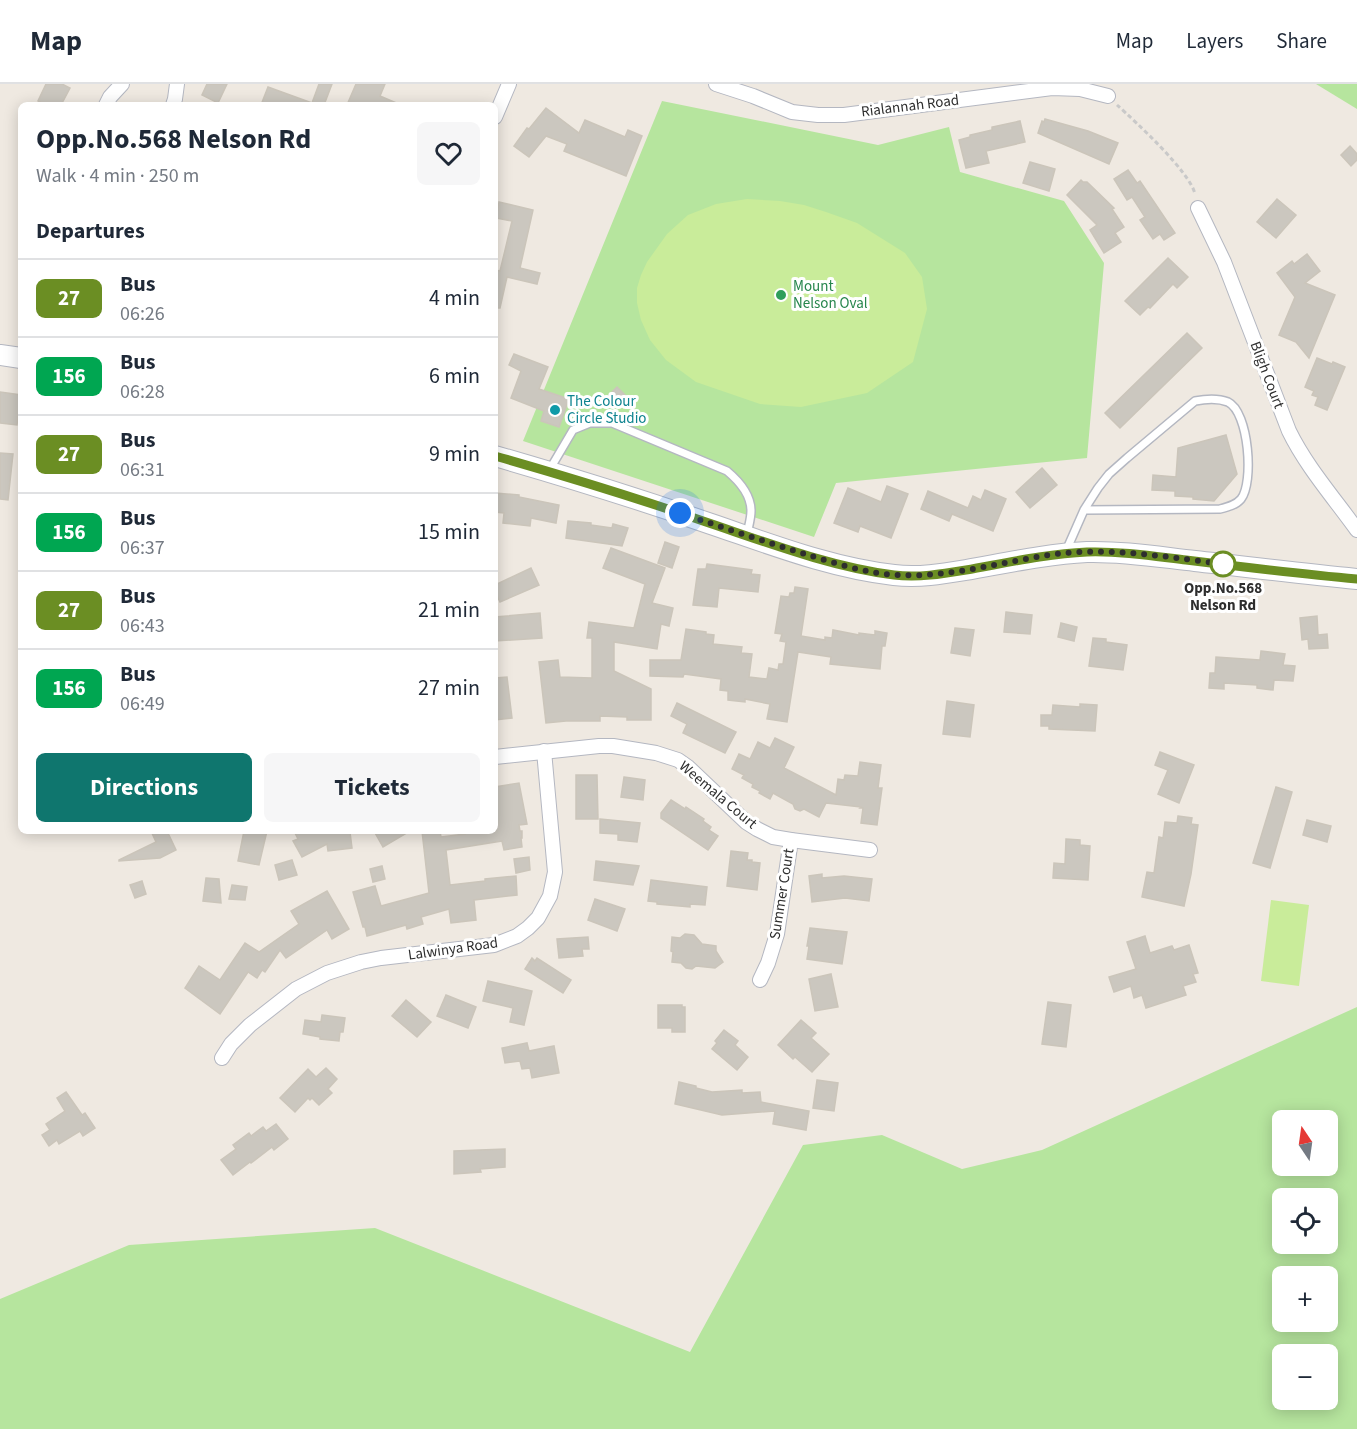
<!DOCTYPE html>
<html lang="en">
<head>
<meta charset="utf-8">
<style>
  body { margin:0; font-family:"Source Sans 3",sans-serif; background:#f6f6f7; color:#1f2937; height:100vh; display:flex; flex-direction:column; font-size:22px; white-space:nowrap }
  * { box-sizing:border-box; margin:0 }
  p { font-size:20px; color:#747a83 }
  .icon { flex:none; width:33px; height:33px; fill:none; stroke:currentColor; stroke-width:2; stroke-linecap:round; stroke-linejoin:round }
  .map { position:relative; flex:1; overflow:hidden }
  .sheet { position:absolute; left:18px; top:18px; width:480px; height:732px; display:flex; flex-direction:column; background:#fff; border-radius:9px; box-shadow:0 3px 15px #0003 }
  .sheet>* { flex:none }
  .badge { padding:0 12px; border-radius:9px; font-size:21px; line-height:39px }
  .needle { width:39px; rotate:347deg }
  .fabs { position:absolute; left:1272px; top:1026px; display:grid; gap:12px }
  .fabs a { display:grid; place-items:center; width:66px; height:66px; border-radius:9px; background:#fff; box-shadow:0 3px 15px #0003; font-size:30px }
  .you { position:absolute; width:30px; height:30px; margin:-15px; border:4px solid #fff; border-radius:50%; background:#1a73e8; box-shadow:0 0 0 9px #1a73e833 }
  .map>.badge { position:absolute; translate:-50% -50%; box-shadow:0 0 0 3px #fff }
  h2 { padding:0 18px; font-size:22px; line-height:54px }
  .round { display:grid; place-items:center; flex:none; width:63px; height:63px; border-radius:9px; background:#f6f6f7 }
  .overview { display:flex; align-items:center; justify-content:space-between; height:102px; padding:0 18px }
  h1 { font-size:28px; font-weight:700; line-height:45px }
  .action { display:flex; gap:12px; margin-top:auto; padding:12px 18px }
  .action a { flex:1; height:69px; border-radius:9px; background:#0f766e; color:#fff; font-size:24px; font-weight:700; line-height:69px; text-align:center }
  .action a+a { background:#f6f6f7; color:#1f2937 }
  ul { padding:0; list-style:none }
  li { display:flex; align-items:center; gap:18px; height:78px; padding:0 18px; border-top:2px solid #e0e1e3 }
  li div { flex:1 }
  li b { display:block; font-size:22px }
  li em { font-style:normal }
  li .badge { min-width:66px; font-weight:700; text-align:center }
  header { display:flex; align-items:center; gap:36px; box-sizing:border-box; height:84px; padding:0 30px; background:#fff; border-bottom:2px solid #e0e1e3 }
  header strong { font-size:28px }
  nav { display:flex; gap:33px; margin-inline-start:auto; font-size:21px }
  .map>svg:first-child { display:block }
</style>
</head>
<body>
<header>
<strong>Map</strong>
<nav><a>Map</a><a>Layers</a><a>Share</a></nav>
</header>
<div class="map">
<svg width="1357" height="1345" viewBox="0 0 1357 1345">
  <rect width="100%" height="100%" fill="#efe9e1"/>
  <g fill="#b6e59e" fill-rule="evenodd">
    <polygon points="1316,0 1357,0 1357,25"/>
    <polygon points="662,17 878,61 949,43 960,88 1064,117 1104,179 1087,374 836,399 814,453 523,357"/>
    <path d="M1357 923V1345H0V1215L129 1161 375 1144 690 1268 803 1061 882 1051 962 1085 1042 1066ZM1282 1036H1328V1082H1282ZM1328 1114V1160H1282V1114ZM1282 1192H1328V1238H1282ZM1282 1270H1328V1316H1282Z"/>
  </g>
  <g fill="#c9ec9a">
    <polygon points="747,115 780,117 804,121 826,128 857,139 905,169 922,193 927,225 913,278 867,309 801,323 760,320 696,298 666,276 650,256 641,236 637,219 637,204 641,191 647,178 667,150 688,131 716,120"/>
    <polygon points="1271,816 1309,821 1299,902 1261,897"/>
  </g>
  <g fill="#cbc7bf" stroke="#cbc5ba" stroke-width="1.5">
    <polygon points="46,0 62,0 70,4 61,21 46,21 38,17"/>
    <polygon points="207,0 227,0 218,19 202,11"/>
    <polygon points="319,0 332,0 324,21 261,21 268,3 312,19"/>
    <polygon points="356,0 385,0 380,12 401,21 347,21"/>
    <polygon points="546,24 579,49 585,36 625,53 628,46 642,52 626,92 564,67 567,60 546,52 529,73 514,62 527,44 529,45"/>
    <polygon points="1045,35 1088,47 1118,59 1109,80 1038,49 1042,37 1044,38"/>
    <polygon points="1020,37 1025,58 986,67 989,79 966,84 959,56 970,53 970,51 992,46 992,43"/>
    <polygon points="1350,62 1357,70 1357,76 1351,82 1341,71"/>
    <polygon points="1030,78 1055,85 1049,107 1023,99"/>
    <polygon points="1128,86 1137,99 1140,97 1175,149 1164,156 1160,150 1153,155 1140,136 1145,133 1132,113 1127,116 1114,95"/>
    <polygon points="1081,96 1083,98 1087,98 1114,124 1112,125 1124,143 1115,149 1121,158 1104,169 1090,146 1097,141 1067,111"/>
    <polygon points="1277,115 1296,131 1276,154 1257,138"/>
    <polygon points="499,118 533,126 520,184 540,189 537,200 507,193 500,224 495,224 495,186 500,187 512,137 496,134"/>
    <polygon points="1307,170 1320,187 1305,199 1335,211 1309,274 1296,258 1279,251 1295,213 1277,189 1292,177 1294,180"/>
    <polygon points="1168,174 1188,193 1177,204 1173,200 1150,224 1148,223 1140,231 1125,217"/>
    <polygon points="1187,249 1202,264 1120,344 1105,329"/>
    <polygon points="514,270 548,283 539,305 569,315 559,343 541,337 544,327 511,314 521,287 509,281"/>
    <polygon points="1317,274 1332,280 1333,278 1345,283 1327,326 1315,321 1318,313 1312,311 1314,307 1305,303"/>
    <polygon points="617,303 626,312 616,322 607,313"/>
    <polygon points="0,308 21,311 17,341 0,339"/>
    <polygon points="1226,351 1237,390 1214,417 1193,415 1193,413 1175,412 1175,407 1152,406 1153,391 1176,393 1178,364"/>
    <polygon points="0,369 13,370 8,416 0,415"/>
    <polygon points="1042,384 1057,401 1030,424 1016,408"/>
    <polygon points="887,402 908,410 891,454 860,442 858,448 834,439 848,404 881,418"/>
    <polygon points="985,406 1006,415 993,447 952,430 949,437 921,425 928,407 968,424 973,412 981,416"/>
    <polygon points="495,409 519,411 519,413 559,421 556,439 531,434 530,442 503,439 504,429 495,428"/>
    <polygon points="568,437 591,439 591,441 612,444 613,440 628,444 622,462 566,454"/>
    <polygon points="665,458 679,463 672,484 658,479"/>
    <polygon points="611,464 665,484 652,519 673,524 669,542 661,540 657,565 614,558 614,587 651,605 651,636 627,636 627,633 600,632 600,637 566,637 546,639 539,578 558,576 560,593 592,594 592,554 587,554 589,538 634,544 645,500 603,484"/>
    <polygon points="707,480 752,486 751,490 760,491 758,508 719,504 717,523 693,521 698,485 706,485"/>
    <polygon points="531,484 539,501 500,518 495,507 495,501"/>
    <polygon points="795,503 808,505 801,552 825,556 825,553 832,554 833,546 859,551 859,549 875,551 875,547 887,549 885,562 882,562 880,585 830,580 831,573 798,568 787,638 767,635 770,620 745,615 745,618 728,616 728,607 720,606 721,595 684,590 683,593 650,592 650,576 681,576 686,545 706,548 706,550 714,551 713,560 742,563 741,569 752,570 749,593 767,595 769,584 778,586 779,580 783,580 786,558 780,557 782,550 775,549 781,512 789,513 790,509 794,509"/>
    <polygon points="1006,528 1032,531 1030,550 1004,548"/>
    <polygon points="540,529 542,554 495,557 495,533"/>
    <polygon points="1317,532 1318,551 1327,550 1328,564 1309,565 1308,555 1302,556 1300,534"/>
    <polygon points="1061,539 1077,543 1074,557 1058,553"/>
    <polygon points="955,544 974,546 970,572 951,569"/>
    <polygon points="1093,554 1106,555 1106,558 1127,561 1123,586 1089,582"/>
    <polygon points="1261,567 1285,570 1283,581 1295,582 1293,597 1274,596 1273,606 1257,604 1257,601 1224,599 1224,605 1209,604 1210,589 1215,589 1216,573 1260,576"/>
    <polygon points="507,593 512,634 495,636 495,594"/>
    <polygon points="947,617 974,621 970,653 943,650"/>
    <polygon points="677,619 736,648 725,669 683,649 687,640 671,632"/>
    <polygon points="1080,620 1097,621 1095,647 1049,645 1049,642 1041,642 1041,631 1052,631 1053,621 1080,623"/>
    <polygon points="775,654 794,663 784,684 836,711 838,695 844,696 845,691 858,692 860,678 881,681 878,704 882,704 877,741 861,739 863,724 860,724 861,723 826,719 819,733 804,725 800,727 795,725 793,720 773,709 770,715 759,709 760,707 752,703 753,700 742,694 744,691 732,685 739,670 750,675 758,658 770,664"/>
    <polygon points="1160,668 1194,681 1179,719 1158,710 1168,686 1155,681"/>
    <polygon points="576,691 597,691 598,735 576,735"/>
    <polygon points="624,693 645,696 643,716 621,713"/>
    <polygon points="519,699 527,740 519,741 520,747 522,747 522,754 521,754 522,763 504,766 502,757 446,766 450,801 485,797 485,795 516,792 517,811 474,816 476,836 451,839 449,825 421,833 423,840 407,845 406,841 367,852 365,843 363,843 353,808 375,802 381,822 429,809 422,747 440,747 441,753 465,750 464,747 495,747 495,703"/>
    <polygon points="1276,703 1292,708 1270,784 1253,779"/>
    <polygon points="671,716 685,725 686,723 704,735 703,737 711,743 709,746 718,752 708,766 661,734 661,729"/>
    <polygon points="1178,732 1192,734 1191,740 1198,741 1191,790 1184,822 1142,813 1147,788 1154,789 1159,753 1163,754 1165,738 1177,739"/>
    <polygon points="600,735 640,739 637,758 618,756 618,750 600,749"/>
    <polygon points="1307,736 1331,742 1327,758 1303,751"/>
    <polygon points="151,747 167,747 176,766 160,774 119,777 119,776 156,758"/>
    <polygon points="244,747 267,747 259,781 238,777"/>
    <polygon points="294,747 351,747 350,748 352,764 328,767 327,760 302,773 293,757 298,755"/>
    <polygon points="374,747 410,747 383,763"/>
    <polygon points="1066,755 1080,756 1080,761 1090,762 1088,796 1053,794 1054,779 1065,780"/>
    <polygon points="731,767 748,769 747,776 752,776 752,778 760,779 757,806 727,802"/>
    <polygon points="529,773 530,786 516,789 514,775"/>
    <polygon points="292,776 297,791 279,796 275,781"/>
    <polygon points="596,777 639,782 633,801 594,796"/>
    <polygon points="382,782 385,795 373,798 370,785"/>
    <polygon points="822,790 822,794 844,792 872,795 869,817 845,814 812,818 809,792"/>
    <polygon points="206,794 219,795 221,819 203,817"/>
    <polygon points="651,796 707,803 705,821 690,820 690,823 657,820 657,818 648,817"/>
    <polygon points="142,797 146,810 135,814 130,801"/>
    <polygon points="232,801 247,803 245,816 229,815"/>
    <polygon points="327,807 349,845 332,855 327,846 286,874 280,866 265,888 262,886 257,894 248,888 220,930 185,904 199,882 220,896 245,859 259,868 299,840 291,827"/>
    <polygon points="595,815 625,825 617,847 588,836"/>
    <polygon points="810,844 847,848 842,880 807,875 809,862 807,862"/>
    <polygon points="685,850 694,851 702,860 716,862 716,867 723,878 715,884 696,882 692,885 686,884 681,879 672,878 673,868 671,867 672,853 680,854"/>
    <polygon points="1145,852 1150,869 1172,862 1174,866 1189,861 1198,889 1193,890 1196,898 1183,902 1186,911 1146,924 1142,911 1134,914 1131,902 1114,908 1109,893 1136,885 1127,858"/>
    <polygon points="588,853 589,865 582,865 583,872 559,874 557,855"/>
    <polygon points="532,874 535,877 537,874 571,896 563,909 525,885"/>
    <polygon points="831,890 838,923 815,927 809,895"/>
    <polygon points="488,897 532,907 524,941 510,938 513,924 483,917"/>
    <polygon points="446,911 476,923 468,944 437,932"/>
    <polygon points="406,916 431,938 417,953 392,932"/>
    <polygon points="1048,918 1071,921 1066,963 1042,960"/>
    <polygon points="658,921 682,921 682,923 685,923 685,948 672,948 672,944 658,944"/>
    <polygon points="322,931 345,934 343,948 340,948 339,957 320,955 320,953 303,950 305,936 321,938"/>
    <polygon points="801,936 816,949 811,954 829,970 812,988 795,973 793,975 778,961"/>
    <polygon points="724,946 738,957 735,961 748,973 737,986 712,965 717,959 715,957"/>
    <polygon points="527,959 529,967 554,962 559,989 532,994 530,984 522,985 520,977 505,979 502,964"/>
    <polygon points="326,984 337,995 328,1005 332,1009 319,1021 312,1014 310,1016 308,1014 295,1028 280,1014 308,985 316,993"/>
    <polygon points="817,996 838,999 834,1027 813,1024"/>
    <polygon points="679,998 696,1002 696,1004 712,1008 742,1006 742,1009 760,1008 761,1018 809,1027 806,1046 773,1040 775,1027 722,1031 675,1020"/>
    <polygon points="66,1008 82,1031 85,1029 95,1044 83,1052 80,1047 59,1060 57,1056 49,1062 42,1051 50,1046 46,1040 65,1027 57,1014"/>
    <polygon points="276,1040 288,1055 274,1066 272,1063 251,1079 250,1078 233,1091 221,1076 236,1065 233,1061 249,1049 251,1052 263,1043 266,1047"/>
    <polygon points="505,1065 505,1083 480,1085 481,1088 454,1090 454,1067"/>
  </g>
  <g fill="none" stroke-linecap="round" stroke-linejoin="round">
    <defs>
      <g id="lane">
        <path d="M550 385 573 346 590 339H612L727 387C739 397 751 410 751 427 751 435 748 444 747 451"/>
        <path d="M1066 467 1084 426 1098 404 1109 390 1127 374 1195 317C1205 315 1218 314 1228 318 1249 328 1254 399 1241 415 1236 421 1228 423 1220 425L1084 426"/>
      </g>
      <g id="street">
        <polyline points="716,0 753,12 792,28 818,31 844,31 1052,4 1080,5 1108,12"/>
        <polyline points="106,21 110,13 122,0"/>
        <polyline points="173,21 175,15 177,0"/>
        <polyline points="495,33 509,0"/>
        <path d="M1198 124 1224 178 1289 347C1306 382 1334 414 1357 446"/>
        <polyline points="495,673 599,662 613,662 656,669 678,676 688,683 746,738 757,745 773,753 791,756 870,766"/>
        <polyline points="760,896 768,879 777,850 791,756"/>
        <polyline points="222,974 231,960 250,941 296,905 327,889 361,878 381,874 494,861 517,852 528,844 538,834 550,812 555,788 544,667"/>
      </g>
      <g id="secondary">
        <polyline points="0,271 21,274"/>
        <path d="M495 372C568 393 639 415 711 440 770 460 831 484 894 491 918 494 942 490 966 486 1006 479 1046 470 1087 468 1123 467 1159 473 1195 477 1249 483 1303 490 1357 495"/>
      </g>
    </defs>
    <use href="#lane" stroke="#b4b7c1" stroke-width="10"/>
    <use href="#street" stroke="#b4b7c1" stroke-width="16"/>
    <use href="#secondary" stroke="#b4b7c1" stroke-width="22"/>
    <path stroke="#c9c9c9" stroke-width="3" stroke-dasharray="4.5 3" stroke-linecap="butt" d="M1117 21C1136 38 1190 88 1195 110"/>
    <use href="#lane" stroke="#fff" stroke-width="7"/>
    <use href="#street" stroke="#fff" stroke-width="14"/>
    <use href="#secondary" stroke="#fff" stroke-width="20"/>
  </g>
  <g fill="none" stroke-linecap="round" stroke-linejoin="round">
    <defs>
      <path id="line" d="M495 372C565 392 634 413 703 437 763 457 830 483 894 491 918 494 942 490 966 486 1006 479 1046 470 1087 468 1120 467 1153 472 1186 476 1243 483 1300 490 1357 495"/>
    </defs>
    <use href="#line" stroke="#fff" stroke-width="14"/>
    <use href="#line" stroke="#6b8e23" stroke-width="9"/>
    <path stroke="#2e2e2e" stroke-width="6" stroke-dasharray="0 10.8" d="M680 429C721 443 763 457 805 470 834 479 868 490 898 491 954 494 1009 475 1065 469 1117 464 1176 474 1228 481L1223 480"/>
  </g>
  <circle fill="#2e9e5b" stroke="#fff" stroke-width="2" cx="781" cy="211" r="6"/>
  <circle fill="#0f9aa8" stroke="#fff" stroke-width="2" cx="555" cy="326" r="6"/>
  <circle fill="#fff" stroke="#6b8e23" stroke-width="3" cx="1223" cy="480" r="12"/>
  <g text-anchor="middle" dominant-baseline="central" stroke-width="6" stroke-linejoin="round" paint-order="stroke">
    <g font-size="15" fill="#2e2e2e" stroke="#fff">
      <text transform="translate(910 22) rotate(-7)">Rialannah Road</text>
      <text transform="translate(1267 291) rotate(69)">Bligh Court</text>
      <text transform="translate(718 711) rotate(40)">Weemala Court</text>
      <text transform="translate(782 810) rotate(-81)">Summer Court</text>
      <text transform="translate(453 865) rotate(-8)">Lalwinya Road</text>
    </g>
    <g font-size="15" fill="#27864d" stroke="#fff" text-anchor="start">
      <text x="793" y="202">Mount<tspan x="793" dy="17">Nelson Oval</tspan></text>
    </g>
    <g font-size="15" fill="#0d838f" stroke="#fff" text-anchor="start">
      <text x="567" y="317">The Colour<tspan x="567" dy="17">Circle Studio</tspan></text>
    </g>
    <g font-size="15" font-weight="bold" fill="#2e2e2e" stroke="#fff">
      <text x="1223" y="504">Opp.No.568<tspan x="1223" dy="17">Nelson Rd</tspan></text>
    </g>
  </g>
</svg>
<div class="fabs">
<a><svg class="needle" viewBox="-14 -14 28 28"><path d="M0-13l5 13h-10z" fill="#e53935"/><path d="M0 13l5-13h-10z" fill="#747a83"/></svg></a>
<a><svg class="icon" aria-label="locate" viewBox="0 0 24 24"><circle cx="12" cy="12" r="6"/><path d="M12 2v4M12 18v4M2 12h4M18 12h4"/></svg></a>
<a>+</a>
<a>−</a>
</div>
<div class="you" style="left:680px;top:429px"></div>
<section class="sheet">
<div class="overview"><div><h1>Opp.No.568 Nelson Rd</h1><p>Walk · 4 min · 250 m</p></div><a class="round"><svg class="icon" aria-label="heart" viewBox="0 0 24 24"><path d="M12 20l-8-8c-3-5 5-10 8-4 3-6 11-1 8 4z"/></svg></a></div>
<h2>Departures</h2>
<ul>
<li><span class="badge" style="background:#6b8e23;color:#fff">27</span><div><b>Bus</b><p>06:26</p></div><em>4 min</em></li>
<li><span class="badge" style="background:#00a651;color:#fff">156</span><div><b>Bus</b><p>06:28</p></div><em>6 min</em></li>
<li><span class="badge" style="background:#6b8e23;color:#fff">27</span><div><b>Bus</b><p>06:31</p></div><em>9 min</em></li>
<li><span class="badge" style="background:#00a651;color:#fff">156</span><div><b>Bus</b><p>06:37</p></div><em>15 min</em></li>
<li><span class="badge" style="background:#6b8e23;color:#fff">27</span><div><b>Bus</b><p>06:43</p></div><em>21 min</em></li>
<li><span class="badge" style="background:#00a651;color:#fff">156</span><div><b>Bus</b><p>06:49</p></div><em>27 min</em></li>
</ul>
<div class="action"><a>Directions</a><a>Tickets</a></div>
</section>
</div>
</body>
</html>
